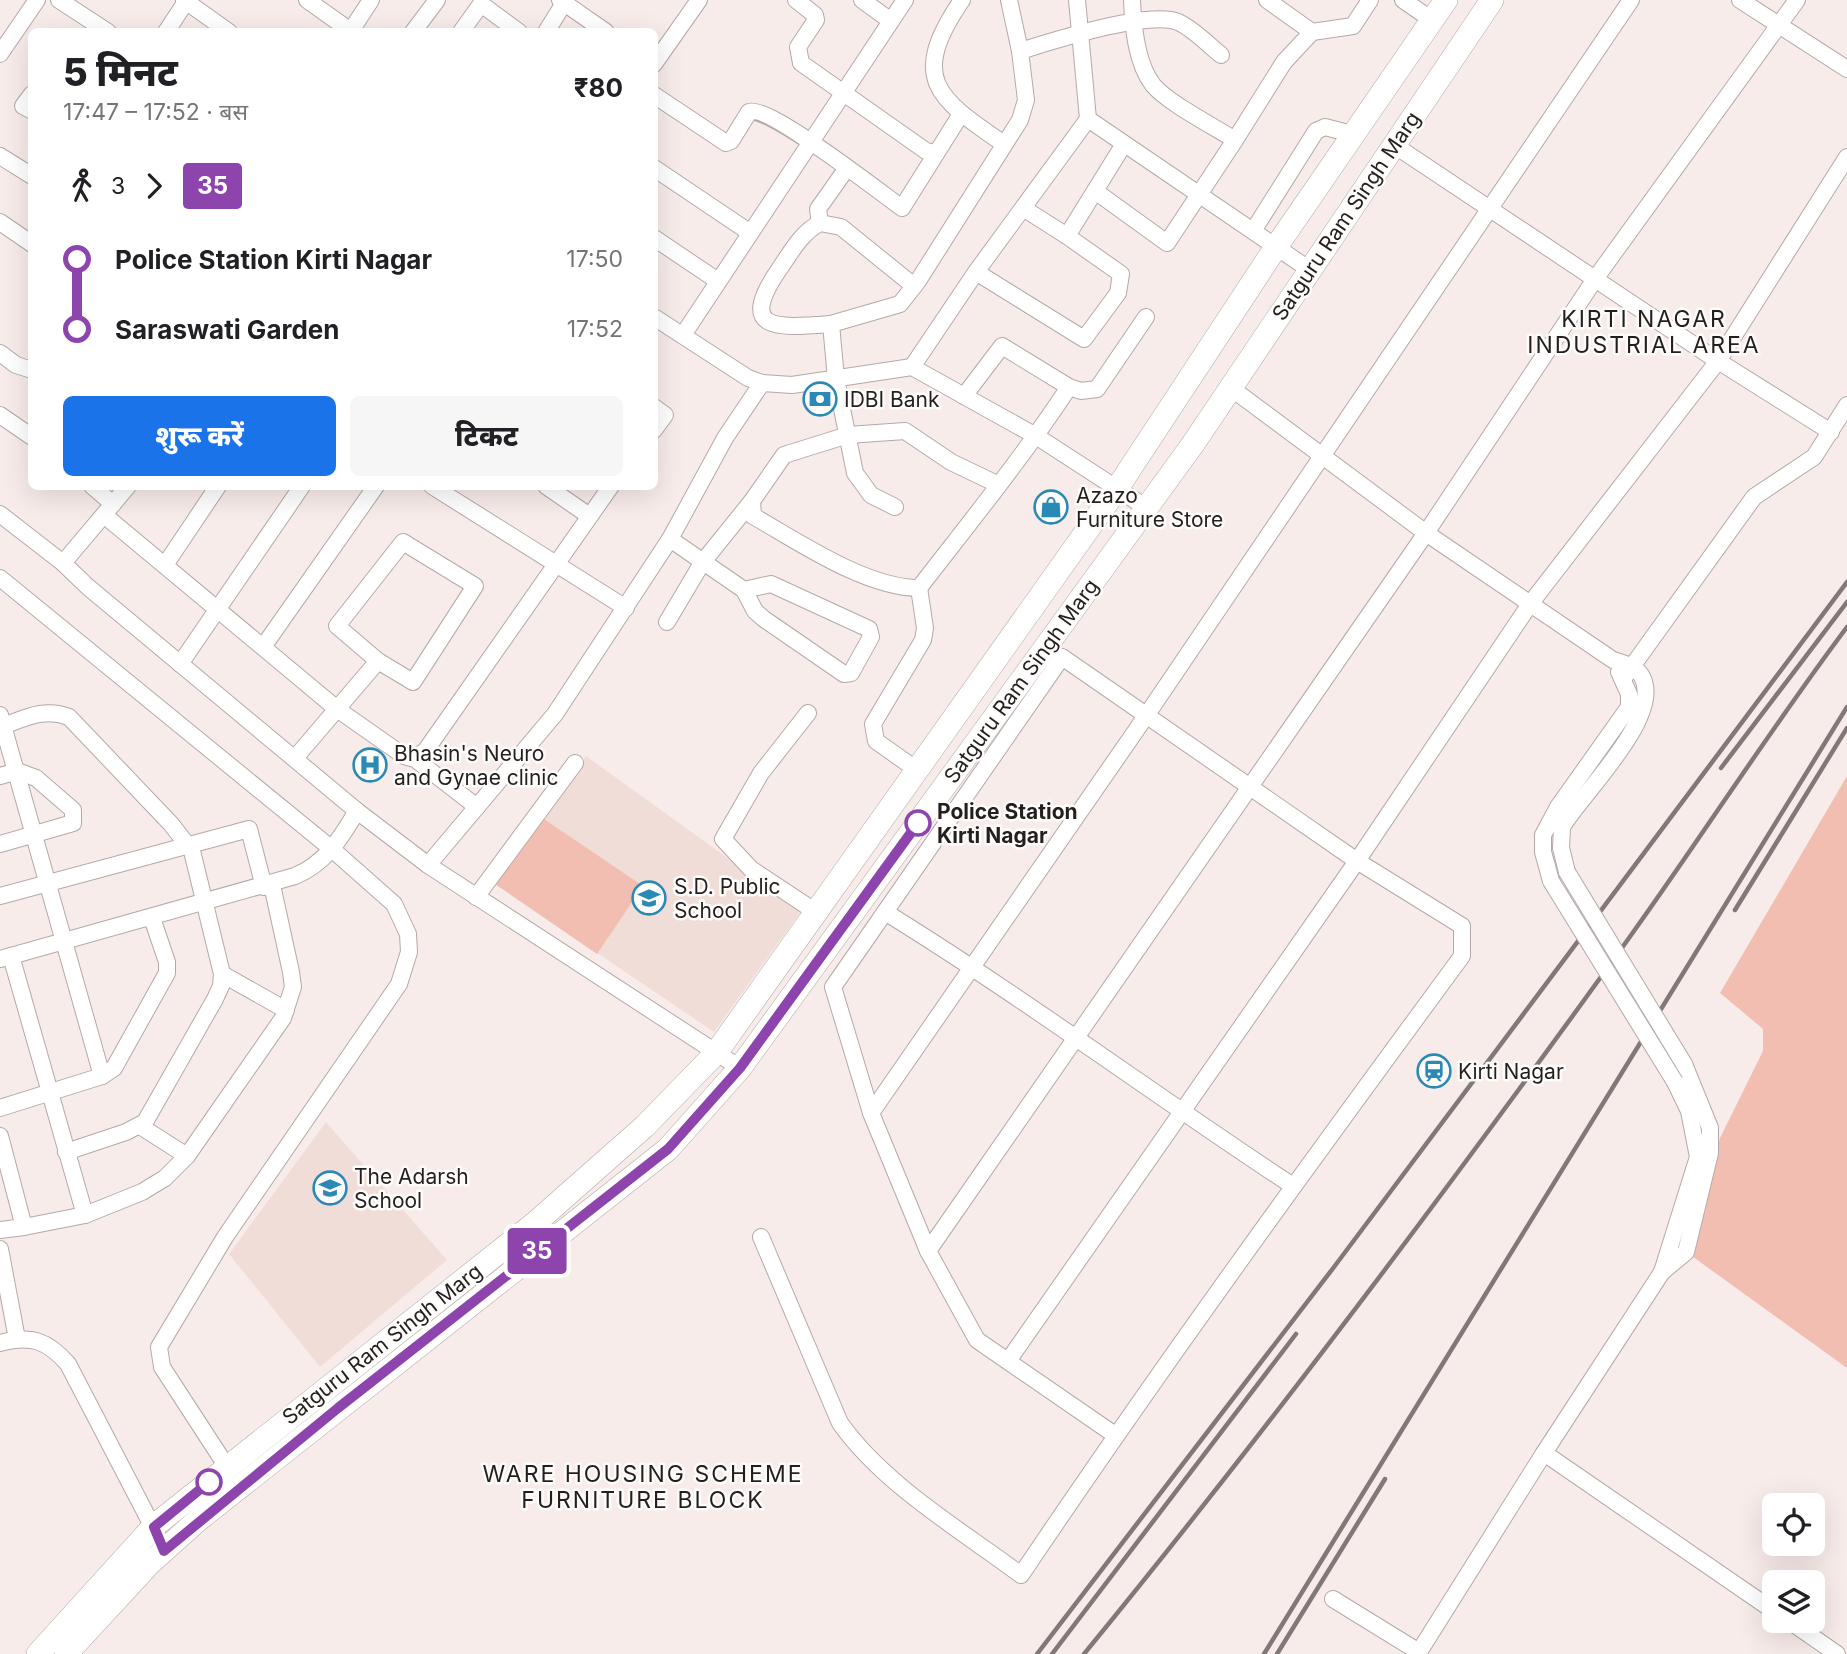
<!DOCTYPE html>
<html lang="hi">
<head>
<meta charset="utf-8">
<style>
  body { margin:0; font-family:Inter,"Noto Sans Devanagari",sans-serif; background:#f6f6f6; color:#202124; height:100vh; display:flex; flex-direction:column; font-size:26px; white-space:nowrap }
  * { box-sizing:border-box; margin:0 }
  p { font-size:23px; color:#757577 }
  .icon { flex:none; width:38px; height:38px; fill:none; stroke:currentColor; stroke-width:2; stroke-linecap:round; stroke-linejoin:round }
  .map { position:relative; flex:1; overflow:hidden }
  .panel { position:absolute; left:28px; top:28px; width:630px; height:462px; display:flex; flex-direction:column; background:#fff; border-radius:10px; box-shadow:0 7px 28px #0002 }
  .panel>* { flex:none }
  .badge { padding:0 14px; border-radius:5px; font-size:24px; line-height:46px }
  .tools { position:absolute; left:1762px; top:1493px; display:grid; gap:14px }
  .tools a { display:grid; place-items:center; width:63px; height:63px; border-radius:10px; background:#fff; box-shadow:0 7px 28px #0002; font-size:35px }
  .map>.badge { position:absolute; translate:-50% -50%; box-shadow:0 0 0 4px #fff }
  .legs { display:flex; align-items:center; gap:10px; height:77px; padding:0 35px; font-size:23px }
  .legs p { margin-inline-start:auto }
  .head { display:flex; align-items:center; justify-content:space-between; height:119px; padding:0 35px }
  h1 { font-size:38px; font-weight:800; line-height:52px }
  .primary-button { display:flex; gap:14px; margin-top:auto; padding:14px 35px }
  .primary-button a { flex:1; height:80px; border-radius:10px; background:#1a73e8; color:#fff; font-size:28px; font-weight:800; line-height:80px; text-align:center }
  .primary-button a+a { background:#f6f6f6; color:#202124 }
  ul { padding:0 35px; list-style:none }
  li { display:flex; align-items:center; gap:24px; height:70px; font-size:26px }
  li i { display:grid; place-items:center; width:10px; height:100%; margin:0 9px; background:currentColor }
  li i::after { content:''; width:18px; height:18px; margin:-9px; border:5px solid; border-radius:50%; background:#fff }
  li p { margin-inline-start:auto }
  li:first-child i { background:linear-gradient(#0000 50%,currentColor 0) }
  li:last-child i { background:linear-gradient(currentColor 50%,#0000 0) }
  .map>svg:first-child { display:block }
</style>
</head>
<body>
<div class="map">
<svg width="1847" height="1654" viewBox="0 0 1847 1654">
  <rect width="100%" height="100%" fill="#f8ecea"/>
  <g fill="#f1ddd8">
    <polygon points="586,756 801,911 714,1032 495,884"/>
    <polygon points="326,1122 447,1260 320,1367 229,1254"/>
  </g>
  <g fill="#f2beb1">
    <polygon points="1847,776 1847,1368 1689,1254 1720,1138 1763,1051 1763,1029 1720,993"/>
    <polygon points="541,817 643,886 597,954 495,884"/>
  </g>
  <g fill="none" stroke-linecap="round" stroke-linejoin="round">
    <defs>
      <g id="street">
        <polyline points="59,0 108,32"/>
        <polyline points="184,0 229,32"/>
        <polyline points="307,0 352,32"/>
        <polyline points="560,0 606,32"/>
        <polyline points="796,0 815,15 816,20 798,47 801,63 926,151 935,153"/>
        <polyline points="862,0 891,21"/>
        <path d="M962 0C908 79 937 98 1004 144"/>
        <polyline points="1009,0 1020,51"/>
        <path d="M1132 0C1133 26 1136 63 1153 85 1168 103 1213 126 1235 140L1284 62 1312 32"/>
        <polyline points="1267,0 1312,32 1353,26 1370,0"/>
        <polyline points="1403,0 1432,20"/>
        <polyline points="1740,0 1847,69"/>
        <polyline points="166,32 187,0"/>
        <polyline points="350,32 371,0"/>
        <polyline points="413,32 437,0"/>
        <polyline points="461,32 481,4 519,32"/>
        <polyline points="546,32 566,0"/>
        <polyline points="0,54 37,0"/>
        <polyline points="654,64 699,0"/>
        <polyline points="32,94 23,106 32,111"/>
        <path d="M654 95 726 143 731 141 749 112C767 104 881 193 902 208L961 114"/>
        <polyline points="1088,119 1310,270"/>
        <polyline points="1394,145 1718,361 1831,432"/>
        <polyline points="0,156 32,176"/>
        <polyline points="654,168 749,232"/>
        <polyline points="1095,191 1167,243 1235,140"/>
        <polyline points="1023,208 1067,236"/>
        <polyline points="0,222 32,244"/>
        <polyline points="820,223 818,209 847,168"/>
        <polyline points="1253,231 1316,131 1325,127 1352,134"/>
        <polyline points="654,238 718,281"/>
        <polyline points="976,272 1084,339 1118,293 1121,274 1067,236 1124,144"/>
        <polyline points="654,317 748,378 762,383 792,385 912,367 1036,436 1147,508"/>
        <path d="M831 324C776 328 736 332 780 268 791 252 802 232 820 223L841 227 914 286"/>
        <polyline points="683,335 905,0"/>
        <polyline points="0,353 16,365 32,370"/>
        <polyline points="912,367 976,272 1088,119 1077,0"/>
        <path d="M1231 388 1426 533 1613 660C1623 663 1635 666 1641 675 1666 714 1582 793 1562 827L1561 848 1567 872"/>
        <polyline points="964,396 1002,346 1069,387"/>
        <polyline points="654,407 665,415 654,430"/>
        <polyline points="0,415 32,437"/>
        <path d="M999 485 951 462 905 431 848 435 784 455 752 501 753 516C799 542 866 588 919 588 970 522 1023 457 1069 387L1081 391 1097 389 1146 317"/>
        <polyline points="92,486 113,504"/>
        <polyline points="432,486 626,608"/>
        <polyline points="546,486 588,515"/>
        <path d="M895 507 871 495 855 473 836 379 831 324 900 304 918 281 1020 120 1026 100 1020 51C1053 41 1148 10 1178 22 1194 29 1207 44 1221 55"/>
        <polyline points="0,514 63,563 88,587 357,811 428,865 740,1068"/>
        <polyline points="104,515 337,709 404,756 415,759 426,750 611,486"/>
        <polyline points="670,539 744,590 755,611 764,619 844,674 851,673 871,637 869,629 771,584 744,590"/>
        <polygon points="403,542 475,586 413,682 378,661 337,626"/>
        <polyline points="63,563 128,486"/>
        <polyline points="165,565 218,486"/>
        <polyline points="0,578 333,850 394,904 408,934 409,952 399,984 225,1237 159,1347 162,1367 227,1467"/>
        <polyline points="667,622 702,563 752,501"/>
        <polyline points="263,647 376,486"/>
        <polyline points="180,664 302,486"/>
        <polyline points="1623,679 1754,497 1814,457 1847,405"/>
        <polyline points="808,713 761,773 723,839 751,869 816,912"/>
        <polyline points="0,715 102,1076"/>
        <path d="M0 727C24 719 43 707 69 717L171 824 192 851 222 974 221 986 215 999 145 1122 126 1132 66 1152"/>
        <polyline points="295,758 378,661"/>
        <polyline points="415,759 477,807"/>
        <polyline points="917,770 876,741 873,724 923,640 925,628 919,588"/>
        <polyline points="0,776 17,771 36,778 73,810 73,823 0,844"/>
        <polyline points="428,865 555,714 670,539 725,438 762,383"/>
        <polyline points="1551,881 1543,852 1543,835 1558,807 1629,707 1629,694 1619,672"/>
        <polyline points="0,896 249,829 264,887"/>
        <polyline points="476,897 575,763"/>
        <path d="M885 912C1024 998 1156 1096 1293 1186"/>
        <polyline points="11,956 85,1215"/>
        <path d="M0 959 295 876C326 863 340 839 357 811"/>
        <polyline points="222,974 286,1010"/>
        <polyline points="1684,1064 1710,1128 1710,1153 1686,1252 1662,1272 1544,1453 1774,1611"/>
        <polyline points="0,1108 102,1076 114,1068 167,973 167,962 152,918"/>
        <polyline points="871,1113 1146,716 1631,0"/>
        <polyline points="140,1126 187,1156"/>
        <polyline points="0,1136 24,1227 0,1230"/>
        <polyline points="24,1227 85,1215 142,1192 165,1178 187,1156 283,1018 293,987 291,972 272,885"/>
        <path d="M761 1237 840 1423C884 1485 961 1530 1021 1575 1163 1364 1312 1160 1462 956V926L1357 861 1062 657 833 987 871 1113 928 1251 977 1340 1115 1435"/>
        <polyline points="0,1249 17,1339"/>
        <polyline points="928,1251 1426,533 1595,279 1797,0"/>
        <polyline points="1662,1272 1698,1157 1689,1111 1675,1082"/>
        <path d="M0 1343C31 1335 47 1340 68 1364L157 1535"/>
        <polyline points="1008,1361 1357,861 1530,604 1718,361 1847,157"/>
        <polyline points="1333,1599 1419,1652 1544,1453"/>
        <polyline points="1788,1620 1837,1654"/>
      </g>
      <g id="secondary">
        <polyline points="38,1654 154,1526 534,1224 645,1126 716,1053 1118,487 1276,247 1446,0"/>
        <polyline points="66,1654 150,1563 198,1520 668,1149 740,1068 1193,444 1492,0"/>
      </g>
    </defs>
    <use href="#street" stroke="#b4a9a6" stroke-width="18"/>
    <use href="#secondary" stroke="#b4a9a6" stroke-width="24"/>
    <use href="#street" stroke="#fff" stroke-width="16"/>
    <use href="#secondary" stroke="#fff" stroke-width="23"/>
    <g stroke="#817978" stroke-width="4.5">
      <polyline points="1721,768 1847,602"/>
      <polyline points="1735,910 1847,728"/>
      <polyline points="1037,1654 1334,1267 1847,582"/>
      <polyline points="1052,1654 1296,1334"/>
      <path d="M1084 1654C1274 1422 1454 1181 1629 938 1703 835 1771 728 1847 627"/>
      <polyline points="1264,1654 1847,707"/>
      <polyline points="1277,1654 1385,1479"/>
    </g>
    <defs>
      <g id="street-bridge">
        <polyline points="1567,872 1684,1064"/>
        <polyline points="1551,881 1675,1082"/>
      </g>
    </defs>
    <use href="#street-bridge" stroke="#b4a9a6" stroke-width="18" stroke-linecap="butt"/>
    <use href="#street-bridge" stroke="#fff" stroke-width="16"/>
  </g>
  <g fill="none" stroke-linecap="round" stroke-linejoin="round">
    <defs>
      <polyline id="line-1" points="209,1482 154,1527 164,1551 338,1408 668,1149 740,1068 918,823"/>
    </defs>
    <use href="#line-1" stroke="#fff" stroke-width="16"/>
    <use href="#line-1" stroke="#8e44ad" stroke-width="10"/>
  </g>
  <defs>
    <symbol id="bank-ring" viewBox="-11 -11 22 22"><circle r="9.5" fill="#fefcfb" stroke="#2b89b5" stroke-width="1.5"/><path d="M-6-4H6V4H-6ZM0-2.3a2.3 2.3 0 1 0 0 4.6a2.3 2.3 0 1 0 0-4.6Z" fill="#2b89b5"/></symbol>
    <symbol id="shop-ring" viewBox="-11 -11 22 22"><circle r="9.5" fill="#fefcfb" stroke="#2b89b5" stroke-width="1.5"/><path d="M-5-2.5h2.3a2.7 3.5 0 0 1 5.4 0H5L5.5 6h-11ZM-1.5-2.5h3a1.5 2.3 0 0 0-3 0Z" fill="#2b89b5"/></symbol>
    <symbol id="hospital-ring" viewBox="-11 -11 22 22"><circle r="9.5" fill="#fefcfb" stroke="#2b89b5" stroke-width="1.5"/><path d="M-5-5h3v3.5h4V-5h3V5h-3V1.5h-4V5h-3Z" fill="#2b89b5"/></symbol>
    <symbol id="school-ring" viewBox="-11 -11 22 22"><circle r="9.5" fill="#fefcfb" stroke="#2b89b5" stroke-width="1.5"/><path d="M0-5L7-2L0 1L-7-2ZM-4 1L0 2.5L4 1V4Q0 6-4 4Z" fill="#2b89b5"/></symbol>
    <symbol id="station-ring" viewBox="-11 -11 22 22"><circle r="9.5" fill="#fefcfb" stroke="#2b89b5" stroke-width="1.5"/><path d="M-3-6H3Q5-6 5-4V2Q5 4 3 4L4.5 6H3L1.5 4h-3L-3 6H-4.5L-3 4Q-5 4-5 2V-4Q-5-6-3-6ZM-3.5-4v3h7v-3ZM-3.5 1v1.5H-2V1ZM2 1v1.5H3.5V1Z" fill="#2b89b5"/></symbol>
  </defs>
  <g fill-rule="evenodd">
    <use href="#bank-ring" x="801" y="380" width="38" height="38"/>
    <use href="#shop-ring" x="1032" y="488" width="38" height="38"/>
    <use href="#hospital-ring" x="351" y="746" width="38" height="38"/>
    <use href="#school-ring" x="630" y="879" width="38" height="38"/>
    <use href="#station-ring" x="1415" y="1052" width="38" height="38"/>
    <use href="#school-ring" x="311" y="1169" width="38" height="38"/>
  </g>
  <g fill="#fff" stroke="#8e44ad" stroke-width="3.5">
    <circle cx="918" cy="823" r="12"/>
    <circle cx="209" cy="1482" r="12"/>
  </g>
  <g text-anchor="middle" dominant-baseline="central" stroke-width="5" stroke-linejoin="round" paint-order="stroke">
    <g font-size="21" fill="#231f1e" stroke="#fefcfb">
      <text transform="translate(1346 216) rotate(-56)">Satguru Ram Singh Marg</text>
      <text transform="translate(1021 681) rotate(-54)">Satguru Ram Singh Marg</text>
      <text transform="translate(382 1344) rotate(-38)">Satguru Ram Singh Marg</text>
    </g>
    <g font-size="21" fill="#231f1e" stroke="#fefcfb" text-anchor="start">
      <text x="844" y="399">IDBI Bank</text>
      <text x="1076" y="495">Azazo<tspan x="1076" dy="24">Furniture Store</tspan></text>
      <text x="394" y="753">Bhasin's Neuro<tspan x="394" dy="24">and Gynae clinic</tspan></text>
      <text x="674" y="886">S.D. Public<tspan x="674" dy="24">School</tspan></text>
      <text x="1458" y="1071">Kirti Nagar</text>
      <text x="354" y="1176">The Adarsh<tspan x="354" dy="24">School</tspan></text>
    </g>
    <g font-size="21" font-weight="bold" fill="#231f1e" stroke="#fefcfb" text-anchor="start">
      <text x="937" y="811">Police Station<tspan x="937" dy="24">Kirti Nagar</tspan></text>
    </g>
    <g font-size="23" letter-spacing="2" fill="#231f1e" stroke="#fefcfb">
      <text x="1644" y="319">KIRTI NAGAR<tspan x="1644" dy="26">INDUSTRIAL AREA</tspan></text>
      <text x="643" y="1474">WARE HOUSING SCHEME<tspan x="643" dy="26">FURNITURE BLOCK</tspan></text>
    </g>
  </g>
</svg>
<div class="tools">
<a><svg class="icon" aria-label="locate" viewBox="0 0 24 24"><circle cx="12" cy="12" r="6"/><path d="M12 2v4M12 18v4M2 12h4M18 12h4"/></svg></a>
<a><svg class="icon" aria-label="layers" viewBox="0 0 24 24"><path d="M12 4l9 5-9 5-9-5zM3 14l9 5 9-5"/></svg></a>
</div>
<b class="badge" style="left:537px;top:1251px;background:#8e44ad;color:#fff">35</b>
<section class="panel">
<div class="head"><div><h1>5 मिनट</h1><p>17:47 – 17:52 · बस</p></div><b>₹80</b></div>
<div class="legs"><svg class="icon" aria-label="walk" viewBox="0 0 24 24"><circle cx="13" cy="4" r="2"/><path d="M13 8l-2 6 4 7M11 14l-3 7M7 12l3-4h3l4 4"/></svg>3<svg class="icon" aria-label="forward" viewBox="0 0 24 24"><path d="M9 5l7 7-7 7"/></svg><b class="badge" style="background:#8e44ad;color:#fff">35</b></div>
<ul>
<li><i style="color:#8e44ad"></i><b>Police Station Kirti Nagar</b><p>17:50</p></li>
<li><i style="color:#8e44ad"></i><b>Saraswati Garden</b><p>17:52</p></li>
</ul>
<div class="primary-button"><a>शुरू करें</a><a>टिकट</a></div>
</section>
</div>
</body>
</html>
